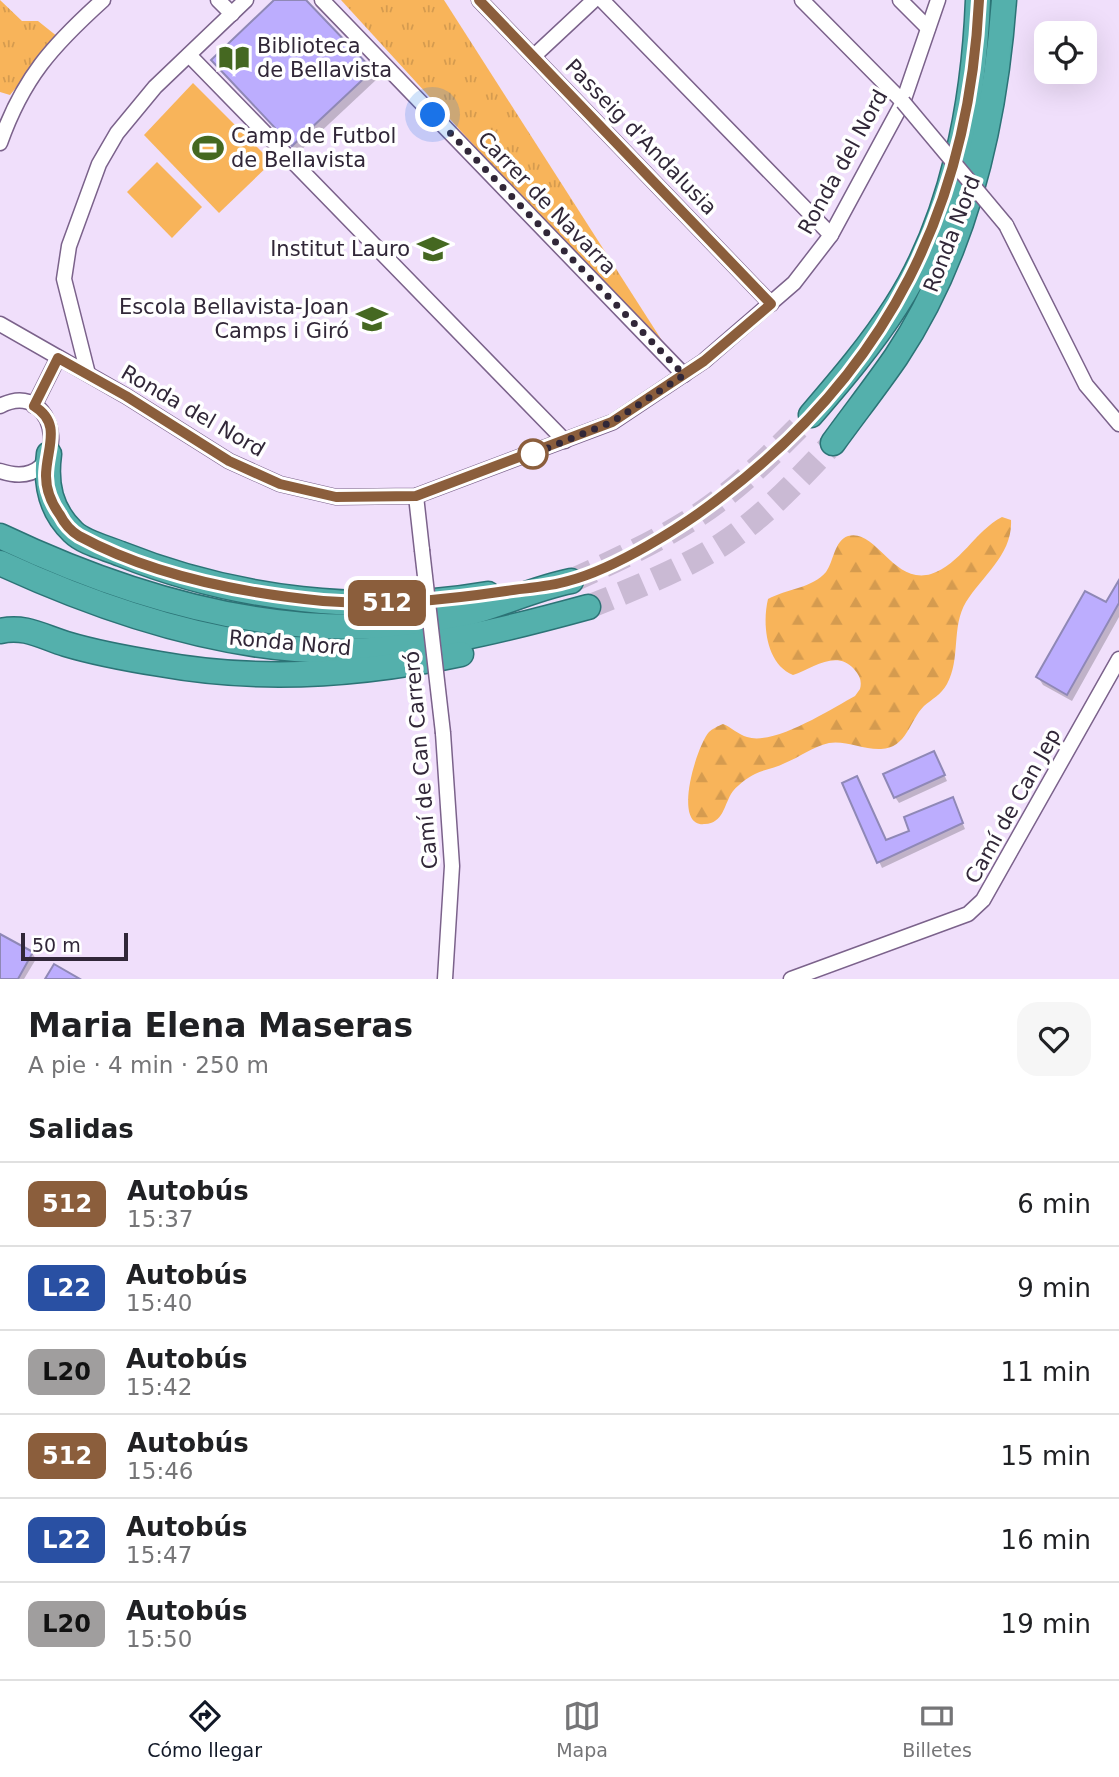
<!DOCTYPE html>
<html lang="es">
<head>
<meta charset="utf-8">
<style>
  body { margin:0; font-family:"DejaVu Sans",sans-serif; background:#f6f6f6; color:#202124; height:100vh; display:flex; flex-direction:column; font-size:26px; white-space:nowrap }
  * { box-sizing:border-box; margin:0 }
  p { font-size:23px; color:#757577 }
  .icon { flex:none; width:38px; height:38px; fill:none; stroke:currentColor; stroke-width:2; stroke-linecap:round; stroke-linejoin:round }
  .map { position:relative; height:979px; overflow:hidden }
  .details { display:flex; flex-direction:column; background:#fff; flex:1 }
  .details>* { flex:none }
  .badge { padding:0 14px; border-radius:10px; font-size:24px; line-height:46px }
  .buttons { position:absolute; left:1034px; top:21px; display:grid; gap:14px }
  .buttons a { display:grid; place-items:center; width:63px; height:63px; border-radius:14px; background:#fff; box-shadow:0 7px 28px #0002; font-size:35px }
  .scale { position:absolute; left:21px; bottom:18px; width:107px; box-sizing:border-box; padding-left:7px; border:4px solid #312738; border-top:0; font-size:19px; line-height:24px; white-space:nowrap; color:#312738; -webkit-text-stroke:5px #fff; paint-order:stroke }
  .you { position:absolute; width:35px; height:35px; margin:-18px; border:5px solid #fff; border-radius:50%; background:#1a73e8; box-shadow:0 0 0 10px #1a73e833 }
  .map>.badge { position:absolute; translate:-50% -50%; box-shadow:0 0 0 4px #fff }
  h2 { padding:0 28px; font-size:26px; line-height:63px }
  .round { display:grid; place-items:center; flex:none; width:74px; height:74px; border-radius:21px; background:#f6f6f6 }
  .head { display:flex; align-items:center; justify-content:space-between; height:119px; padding:0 28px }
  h1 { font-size:33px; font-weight:800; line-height:52px }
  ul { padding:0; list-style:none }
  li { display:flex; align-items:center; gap:21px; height:84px; padding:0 28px; border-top:2px solid #e0e0e0 }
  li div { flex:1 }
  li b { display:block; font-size:26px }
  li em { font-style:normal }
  li .badge { min-width:77px; font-weight:700; text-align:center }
  .menu { display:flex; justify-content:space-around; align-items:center; height:98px; border-top:2px solid #e0e0e0; background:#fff; font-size:19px; color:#757577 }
  .menu a { display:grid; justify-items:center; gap:4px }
  .menu .current { color:#111827 }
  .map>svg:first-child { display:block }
</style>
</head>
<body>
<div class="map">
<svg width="1119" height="979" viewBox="0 0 1119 979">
  <defs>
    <pattern id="forest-firs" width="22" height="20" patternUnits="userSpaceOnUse" patternTransform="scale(1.75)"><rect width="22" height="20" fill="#f8b45a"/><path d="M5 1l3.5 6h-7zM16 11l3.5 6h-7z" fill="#d59b4f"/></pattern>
    <pattern id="park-tufts" width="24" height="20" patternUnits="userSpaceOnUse" patternTransform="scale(1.75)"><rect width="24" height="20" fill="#f8b45a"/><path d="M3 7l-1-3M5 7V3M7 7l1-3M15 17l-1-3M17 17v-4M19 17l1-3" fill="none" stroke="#d59b4f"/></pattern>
  </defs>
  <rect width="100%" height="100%" fill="#f0dffb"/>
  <path fill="url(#forest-firs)" d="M1002 517 1011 520C1013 554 982 576 966 602 951 627 961 659 947 684 941 695 932 699 924 706 909 721 907 748 881 749 864 750 845 740 829 743 812 747 800 757 785 763 776 768 765 769 755 774 748 777 735 787 731 794 724 806 723 823 705 824 671 828 697 745 709 732 712 729 718 726 723 724 731 727 739 735 747 737 774 746 831 709 855 696L860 689C862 681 860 676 854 669 836 649 812 669 793 675 766 664 762 624 768 599 786 589 813 588 826 572 834 561 834 541 848 536 876 528 893 585 931 574 960 565 975 531 1002 517Z"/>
  <g fill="url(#park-tufts)">
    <polygon points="0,0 22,21 38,21 58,37 10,95 0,92"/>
    <polygon points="341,0 444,0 684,375"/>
  </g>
  <g fill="#f8b45a">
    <polygon points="193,83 272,162 219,213 144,135"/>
    <polygon points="157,162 202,207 172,238 127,192"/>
  </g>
  <g fill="#0003">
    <polygon points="276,0 304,0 377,79 298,153 213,60"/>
    <polygon points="1119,583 1119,617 1072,701 1043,685 1038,677 1107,605"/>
    <polygon points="937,759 947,781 899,803 895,797"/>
    <polygon points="844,784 885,842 911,832 955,805 965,829 882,868"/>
    <polygon points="0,936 32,953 36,959 24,979 0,979"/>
  </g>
  <g fill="#bcadfe" stroke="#8f88b6" stroke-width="2">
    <polygon points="274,0 306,0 373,70 292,146 211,60"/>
    <polygon points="1119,580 1119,603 1067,695 1036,677 1085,591 1106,602"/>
    <polygon points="934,751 945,775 894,798 883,774"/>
    <polygon points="857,776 886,840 909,831 904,817 953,797 963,823 877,863 842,783"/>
    <polygon points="0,934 33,952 18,979 0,979"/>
    <polygon points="54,964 80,979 45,979"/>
  </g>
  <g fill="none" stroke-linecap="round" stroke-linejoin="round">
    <g stroke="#cabad4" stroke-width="24" stroke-dasharray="24 12" stroke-linecap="butt">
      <path d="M571 581C613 562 654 543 692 519 737 491 774 452 811 415"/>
      <path d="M588 607C633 589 679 571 721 545 763 518 799 479 833 443"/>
    </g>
    <defs>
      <g id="minor">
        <polyline points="218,0 232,14"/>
        <polyline points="322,0 684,375"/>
        <polyline points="479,0 771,304"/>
        <polyline points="602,0 831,235"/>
        <polyline points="802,0 903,102"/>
        <polyline points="900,0 928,28"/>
        <polyline points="189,55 565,441"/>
        <polyline points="534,56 594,0"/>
        <path d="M0 143C23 78 52 46 103 0"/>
        <polyline points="1006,225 1086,385 1119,424"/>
        <polyline points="0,324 126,396 229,461 280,484 336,497 416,496 613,422 704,361 794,283 831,235 903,102 938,0"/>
        <polyline points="88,374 64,279 69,246 99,164 117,133 155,87 246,0"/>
        <path d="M0 406C61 374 75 496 0 471"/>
        <polyline points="34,406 58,358"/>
        <polyline points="416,496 422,550"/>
        <polyline points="443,733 452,866 445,979"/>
        <polyline points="791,979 968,914 983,900 1119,659"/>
      </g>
      <g id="trunk">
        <path d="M811 415C841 380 871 345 896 306 953 218 974 102 978 0"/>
        <path d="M833 443C854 414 876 386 896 357 966 252 995 124 1004 0"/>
        <path d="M49 454C45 484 50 510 73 532 84 543 107 548 121 554 236 600 367 615 488 594"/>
        <path d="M0 536C139 602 295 647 449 618 491 610 530 589 571 581"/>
        <path d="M0 563C102 610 219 649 332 651 419 652 504 630 588 607"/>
        <path d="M0 631C25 625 43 637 66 644 96 653 129 659 160 664 259 682 363 675 461 654"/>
      </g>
    </defs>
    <use href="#minor" stroke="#7b628b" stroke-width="17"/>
    <use href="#trunk" stroke="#2c7376" stroke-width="27"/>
    <use href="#minor" stroke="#fff" stroke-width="14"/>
    <use href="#trunk" stroke="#54b0ac" stroke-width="24"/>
    <defs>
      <g id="minor-bridge">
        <polyline points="903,102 1006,225"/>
        <polyline points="422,550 443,733"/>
      </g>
    </defs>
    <use href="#minor-bridge" stroke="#7b628b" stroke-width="17" stroke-linecap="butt"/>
    <use href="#minor-bridge" stroke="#fff" stroke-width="14"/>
  </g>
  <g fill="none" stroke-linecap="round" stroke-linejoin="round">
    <defs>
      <path id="line" d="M479 0 771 304 704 361 612 422 416 496 336 497 280 484 229 461 126 396 58 358 34 406C63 424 46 449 46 476 46 491 52 504 60 515 64 523 71 531 79 536 151 575 241 593 323 601 385 606 445 600 506 591 526 588 548 587 568 581 615 569 684 526 722 496 888 370 969 207 979 0"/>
    </defs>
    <use href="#line" stroke="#fff" stroke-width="16"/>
    <use href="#line" stroke="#8b5e3c" stroke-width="10"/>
    <polyline stroke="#312738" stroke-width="7" stroke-dasharray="0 12.6" points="433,115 684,375 612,422 533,454"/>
  </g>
  <defs>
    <symbol id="library-bare" viewBox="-9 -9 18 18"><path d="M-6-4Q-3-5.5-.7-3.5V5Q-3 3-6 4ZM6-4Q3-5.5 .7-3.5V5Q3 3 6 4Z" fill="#456821" stroke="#fff" stroke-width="2.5" paint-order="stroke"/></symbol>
    <symbol id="stadium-bare" viewBox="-9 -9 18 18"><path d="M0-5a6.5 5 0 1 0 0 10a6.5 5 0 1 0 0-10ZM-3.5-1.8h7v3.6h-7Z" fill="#456821" stroke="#fff" stroke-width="2.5" paint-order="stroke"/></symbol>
    <symbol id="school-bare" viewBox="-9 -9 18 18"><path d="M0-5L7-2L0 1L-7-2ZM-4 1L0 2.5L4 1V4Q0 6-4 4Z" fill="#456821" stroke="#fff" stroke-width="2.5" paint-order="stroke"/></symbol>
  </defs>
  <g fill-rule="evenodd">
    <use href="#library-bare" x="212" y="36" width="44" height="44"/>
    <use href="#stadium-bare" x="186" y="126" width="44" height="44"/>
    <use href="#school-bare" x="411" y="227" width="44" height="44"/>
    <use href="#school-bare" x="350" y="297" width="44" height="44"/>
  </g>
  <circle fill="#fff" stroke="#8b5e3c" stroke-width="3.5" cx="533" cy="454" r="14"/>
  <g text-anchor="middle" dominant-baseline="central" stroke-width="7" stroke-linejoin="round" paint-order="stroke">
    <g font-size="21" fill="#312738" stroke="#fff" text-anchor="start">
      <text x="257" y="46">Biblioteca<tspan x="257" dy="24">de Bellavista</tspan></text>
      <text x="231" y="136">Camp de Futbol<tspan x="231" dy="24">de Bellavista</tspan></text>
      <text x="410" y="249" text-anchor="end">Institut Lauro</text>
      <text x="349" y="307" text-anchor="end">Escola Bellavista-Joan<tspan x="349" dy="24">Camps i Giró</tspan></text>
    </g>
    <g font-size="21" fill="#312738" stroke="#fff">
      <text transform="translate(641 137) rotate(46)">Passeig d'Andalusia</text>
      <text transform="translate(843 162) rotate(-61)">Ronda del Nord</text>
      <text transform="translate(547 203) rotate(46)">Carrer de Navarra</text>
      <text transform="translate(952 234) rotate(-69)">Ronda Nord</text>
      <text transform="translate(193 411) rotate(30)">Ronda del Nord</text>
      <text transform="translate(290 643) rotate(5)">Ronda Nord</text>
      <text transform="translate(421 760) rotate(-95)">Camí de Can Carreró</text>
      <text transform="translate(1013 806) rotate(-61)">Camí de Can Jep</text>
    </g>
  </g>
</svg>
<div class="buttons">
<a><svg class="icon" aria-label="locate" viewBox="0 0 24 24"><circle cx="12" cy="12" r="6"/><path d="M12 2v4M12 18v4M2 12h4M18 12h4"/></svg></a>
</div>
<div class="scale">50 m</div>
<div class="you" style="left:433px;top:115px"></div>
<b class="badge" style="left:387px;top:603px;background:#8b5e3c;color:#fff">512</b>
</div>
<section class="details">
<div class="head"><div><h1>Maria Elena Maseras</h1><p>A pie · 4 min · 250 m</p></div><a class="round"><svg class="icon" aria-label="heart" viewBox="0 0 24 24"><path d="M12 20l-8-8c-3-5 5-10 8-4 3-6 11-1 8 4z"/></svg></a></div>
<h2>Salidas</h2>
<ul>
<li><span class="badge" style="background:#8b5e3c;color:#fff">512</span><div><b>Autobús</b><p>15:37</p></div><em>6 min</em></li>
<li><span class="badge" style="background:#2950a3;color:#fff">L22</span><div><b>Autobús</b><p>15:40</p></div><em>9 min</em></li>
<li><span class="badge" style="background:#a09e9e;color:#111">L20</span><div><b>Autobús</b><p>15:42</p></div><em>11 min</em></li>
<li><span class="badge" style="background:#8b5e3c;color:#fff">512</span><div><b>Autobús</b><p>15:46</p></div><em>15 min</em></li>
<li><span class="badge" style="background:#2950a3;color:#fff">L22</span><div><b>Autobús</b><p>15:47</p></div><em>16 min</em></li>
<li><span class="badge" style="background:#a09e9e;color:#111">L20</span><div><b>Autobús</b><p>15:50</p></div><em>19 min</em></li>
</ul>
</section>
<nav class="menu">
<a class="current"><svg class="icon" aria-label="directions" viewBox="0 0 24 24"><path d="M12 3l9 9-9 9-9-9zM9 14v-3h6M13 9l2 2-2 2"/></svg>Cómo llegar</a>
<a><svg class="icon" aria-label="map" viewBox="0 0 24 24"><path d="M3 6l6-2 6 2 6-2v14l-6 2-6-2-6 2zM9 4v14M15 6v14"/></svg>Mapa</a>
<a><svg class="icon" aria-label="tickets" viewBox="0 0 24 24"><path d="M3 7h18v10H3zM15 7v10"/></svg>Billetes</a>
</nav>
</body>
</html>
